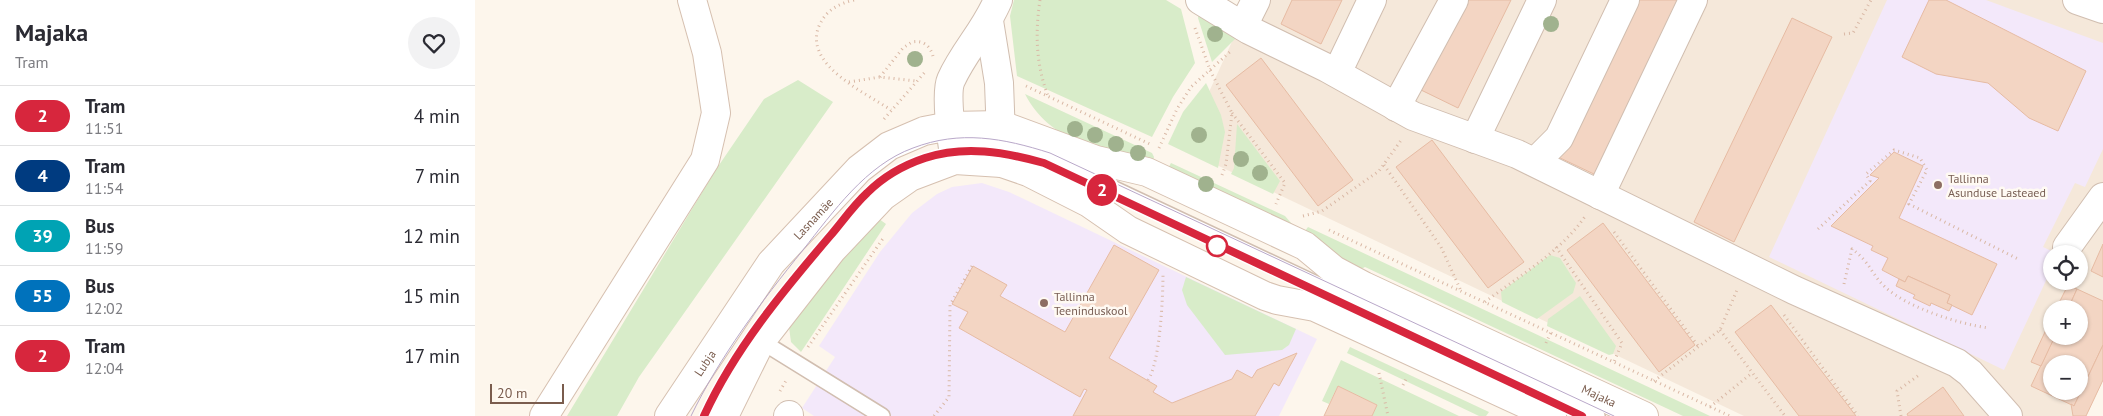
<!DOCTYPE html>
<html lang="en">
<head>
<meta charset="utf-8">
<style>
  body { margin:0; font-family:"PT Sans",sans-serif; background:#f2f2f3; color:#2b2b33; height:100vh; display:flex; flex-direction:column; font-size:19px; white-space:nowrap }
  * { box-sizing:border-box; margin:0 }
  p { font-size:16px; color:#7c7c81 }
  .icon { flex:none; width:28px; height:28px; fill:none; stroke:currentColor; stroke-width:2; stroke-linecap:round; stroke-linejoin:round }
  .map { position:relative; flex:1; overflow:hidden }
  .details { display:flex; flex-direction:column; background:#fff; width:475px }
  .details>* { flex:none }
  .badge { padding:0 10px; border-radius:16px; font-size:18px; line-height:32px }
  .buttons { position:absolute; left:1568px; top:245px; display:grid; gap:10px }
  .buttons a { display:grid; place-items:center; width:45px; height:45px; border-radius:50%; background:#fff; box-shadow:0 1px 4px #0004; font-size:25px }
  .scale { position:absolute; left:15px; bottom:12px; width:74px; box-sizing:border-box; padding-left:5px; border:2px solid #7a5c4d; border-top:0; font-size:14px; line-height:18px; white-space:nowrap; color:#7a5c4d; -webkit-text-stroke:4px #fffaf3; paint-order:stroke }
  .map>.badge { position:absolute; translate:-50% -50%; box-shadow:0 0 0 2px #fff }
  .round { display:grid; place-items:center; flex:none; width:52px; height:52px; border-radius:26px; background:#f2f2f3 }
  .summary { display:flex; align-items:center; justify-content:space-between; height:85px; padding:0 15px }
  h1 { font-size:24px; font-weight:800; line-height:38px }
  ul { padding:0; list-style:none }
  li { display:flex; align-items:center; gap:15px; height:60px; padding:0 15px; border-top:1px solid #e1e1e2 }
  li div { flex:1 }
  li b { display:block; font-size:19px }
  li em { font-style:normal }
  li .badge { min-width:55px; font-weight:700; text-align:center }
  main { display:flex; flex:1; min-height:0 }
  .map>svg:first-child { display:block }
</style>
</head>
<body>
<main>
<section class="details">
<div class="summary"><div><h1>Majaka</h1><p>Tram</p></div><a class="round"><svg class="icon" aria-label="heart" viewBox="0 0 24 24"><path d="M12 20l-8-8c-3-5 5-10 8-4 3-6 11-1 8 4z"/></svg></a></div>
<ul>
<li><span class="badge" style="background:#d7263d;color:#fff">2</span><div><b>Tram</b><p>11:51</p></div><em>4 min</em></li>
<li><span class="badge" style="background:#003b80;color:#fff">4</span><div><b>Tram</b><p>11:54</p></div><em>7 min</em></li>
<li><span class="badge" style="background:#00a3b4;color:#fff">39</span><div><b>Bus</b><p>11:59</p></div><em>12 min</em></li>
<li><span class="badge" style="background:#0072bc;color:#fff">55</span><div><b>Bus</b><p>12:02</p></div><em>15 min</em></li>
<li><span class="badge" style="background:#d7263d;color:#fff">2</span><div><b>Tram</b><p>12:04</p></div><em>17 min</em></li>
</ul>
</section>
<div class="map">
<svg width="1628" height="416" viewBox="0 0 1628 416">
  <rect width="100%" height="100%" fill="#fdf6ec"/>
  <path fill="#f5e8da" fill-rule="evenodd" d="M776 0H1628V370L1607 416H1269L708 149ZM1576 254H1604V281H1576ZM1576 309H1604V336H1576ZM1576 364H1604V391H1576Z"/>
  <g fill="#f3e8fa">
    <polygon points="1412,0 1511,0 1628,43 1628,149 1610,187 1600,183 1568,247 1583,254 1576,254 1576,270 1529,370 1294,257"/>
    <polygon points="507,183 534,192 842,339 804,416 339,416 327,408 360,357 344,346 405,252 437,213 462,194 477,187"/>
  </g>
  <g fill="#d8ecc9">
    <polygon points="539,0 691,0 706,9 720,63 698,97 677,137 542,76 535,16"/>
    <polygon points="724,13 765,34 737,62 723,18"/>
    <polygon points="323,80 358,102 164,377 142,416 92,416 240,171 289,99"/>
    <polygon points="731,83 746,115 750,132 743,168 693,144 708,112"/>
    <path d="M550 94 677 153 679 157 677 166C628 150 575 143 550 94Z"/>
    <polygon points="762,124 805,181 798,194 756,174 759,168"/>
    <polygon points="696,163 810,216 817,224 814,229 691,172"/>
    <polygon points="400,216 411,224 326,352 316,342 314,327"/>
    <polygon points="833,227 1235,416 1208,416 890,267 878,273 827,235"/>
    <polygon points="1075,255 1085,258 1101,283 1098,293 1062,319 1027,302 1026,292"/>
    <polygon points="711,277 821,329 814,345 807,350 750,355 712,305 707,290"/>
    <polygon points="1105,296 1141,346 1138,354 1134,355 1072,326 1073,319"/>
    <polygon points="875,347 1014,412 1011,416 1004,416 872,353"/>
    <polygon points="866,360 984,416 897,416 902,405 863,386 854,404 847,401"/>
  </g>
  <g fill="#f3d5c3" stroke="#e6bba3" fill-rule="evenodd">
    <polygon points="817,0 867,0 846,44 806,24"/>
    <polygon points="987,0 1036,0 983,108 944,89"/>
    <polygon points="1156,0 1206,0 1121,175 1081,156"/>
    <polygon points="1454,0 1471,0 1611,71 1583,131 1554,118 1513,83 1461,74 1427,57"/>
    <polygon points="1317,18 1357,37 1259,242 1219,222"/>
    <polygon points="786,58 878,180 843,206 751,85"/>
    <polygon points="957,140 1049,262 1013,288 921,167"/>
    <polygon points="1419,152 1448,166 1424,218 1522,264 1497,315 1472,303 1475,295 1433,276 1430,282 1407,270 1413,258 1396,250 1398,246 1356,226 1404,178 1395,175"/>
    <polygon points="1128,223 1220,345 1184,372 1092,250"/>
    <polygon points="1628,244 1628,277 1616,271"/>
    <polygon points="639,245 684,270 634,358 682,386 678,392 697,403 757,379 762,370 777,378 782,370 822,353 804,386 799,383 780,416 598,416 612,390 609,389 605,397 484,328 493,312 477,304 498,266 532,285 525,296 590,332"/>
    <polygon points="1433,276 1475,295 1472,303 1477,305 1474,311 1456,303 1455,306 1438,298 1440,295 1421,286 1424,279 1430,282"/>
    <polygon points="1593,285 1602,289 1593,309 1581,309"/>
    <path d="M1602 289 1628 301V345L1599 406 1556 386 1580 336H1604V309H1593ZM1576 364H1604V391H1576Z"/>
    <polygon points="1296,305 1381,416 1324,416 1260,332"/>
    <polygon points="1576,319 1576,336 1580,336 1566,366 1556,362"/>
    <polygon points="1628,345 1628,380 1611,416 1598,416 1596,404 1599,406"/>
    <polygon points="863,386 902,405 897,416 849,416"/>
    <polygon points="1468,387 1489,416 1433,416 1432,414"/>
  </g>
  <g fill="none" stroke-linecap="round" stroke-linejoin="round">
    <defs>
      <g id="lane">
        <polyline points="476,144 516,144 550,151 601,171 1122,416"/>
        <polyline points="286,341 407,416"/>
      </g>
      <g id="street">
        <polyline points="725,0 774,30 852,68 938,116 1042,154 1319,290 1482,363 1495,373 1533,416"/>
        <polyline points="1602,0 1628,9"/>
        <polyline points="514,21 524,83 527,163"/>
        <polyline points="768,26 781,0"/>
        <polyline points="862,73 897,0"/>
        <polyline points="921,107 979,0"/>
        <polyline points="1000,139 1067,0"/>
        <path d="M480 160C477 144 470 93 476 80 489 51 510 31 523 0"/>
        <polyline points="1060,162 1084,138 1150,0"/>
        <polyline points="1125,195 1218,0"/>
        <polyline points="1592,247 1628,197"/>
        <polyline points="313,416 314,415"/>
      </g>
      <g id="secondary">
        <polyline points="69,416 230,160 241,113 232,53 217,0"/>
        <path id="s1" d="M194 416 296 263 384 169 414 146 449 131 475 126 526 125 621 160 672 172 830 246 859 270 889 286 1169 416"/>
        <polyline points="249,416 286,341 357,250 408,196 435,177 480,160 527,163 553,172 614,203 653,230 790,296 802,300 840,307 1077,416"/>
      </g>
    </defs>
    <use href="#lane" stroke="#d1beb0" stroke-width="18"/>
    <use href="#street" stroke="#d1beb0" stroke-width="30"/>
    <use href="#secondary" stroke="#d6c0b0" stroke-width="30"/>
    <g stroke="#d9b8a5" stroke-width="3" stroke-dasharray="1 4" stroke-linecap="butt">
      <path d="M379 0C363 4 351 10 344 26 328 65 391 93 416 110"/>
      <path d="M565 0C560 33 561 65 573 96"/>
      <polyline points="720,28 735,70 757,113 751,164 746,178"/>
      <polyline points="1369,34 1378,33 1396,0"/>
      <path d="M405 77 428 48 437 42C447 40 455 45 458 56"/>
      <polyline points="374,82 405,77 441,81"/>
      <polyline points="551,86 677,145"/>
      <polyline points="757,113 810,183 801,204"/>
      <polyline points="409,119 451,71"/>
      <polyline points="684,148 702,109 716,87 757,50"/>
      <polyline points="909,165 966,247 986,291"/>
      <polyline points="828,216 847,211 904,171 927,139"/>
      <polyline points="1343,229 1395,181 1391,174 1419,150 1445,158 1452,170 1434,204 1543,259"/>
      <polyline points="854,230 1255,416"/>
      <polyline points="1139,232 1223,346"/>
      <polyline points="1081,247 1147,343 1139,362"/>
      <path d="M1369 284 1377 249C1395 262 1397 275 1410 287 1433 308 1484 324 1514 328"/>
      <path d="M1010 302C1044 276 1087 251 1111 215"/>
      <polyline points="1309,315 1383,416"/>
      <polyline points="1245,330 1310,416"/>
      <polyline points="1071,343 1076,332"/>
      <polyline points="333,347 409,237"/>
      <polyline points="904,373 913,416"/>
      <path d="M673 380C685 363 688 297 688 274"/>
      <polyline points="1179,381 1245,330 1262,290"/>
      <polyline points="928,385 932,377"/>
      <polyline points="305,391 312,379"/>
      <polyline points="1235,407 1277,373"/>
      <polyline points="459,416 474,397 475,305 497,266"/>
      <polyline points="1426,416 1422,391 1444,375"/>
    </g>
    <use href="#lane" stroke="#fff" stroke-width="15"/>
    <use href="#street" stroke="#fff" stroke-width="28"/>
    <use href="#secondary" stroke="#fff" stroke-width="28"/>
    <g stroke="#b9a8c9" stroke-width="1">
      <path d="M216 416C245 356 286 302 328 250 358 212 391 165 438 148 485 130 528 138 575 153L1139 416"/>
      <path d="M229 416C260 350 308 291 355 236 367 222 378 206 392 193 408 177 428 165 450 158 490 145 529 153 569 163L1106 416"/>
    </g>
  </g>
  <g fill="#a0b28e">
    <circle cx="1076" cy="24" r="8"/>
    <circle cx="740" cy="34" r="8"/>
    <circle cx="440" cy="59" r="8"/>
    <circle cx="600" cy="129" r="8"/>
    <circle cx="620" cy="135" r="8"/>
    <circle cx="724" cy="135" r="8"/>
    <circle cx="641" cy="144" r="8"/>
    <circle cx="663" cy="153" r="8"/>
    <circle cx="766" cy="159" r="8"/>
    <circle cx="785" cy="173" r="8"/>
    <circle cx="731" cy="184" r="8"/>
  </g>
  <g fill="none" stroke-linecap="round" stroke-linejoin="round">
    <defs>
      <path id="line" d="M229 416C259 350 308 291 355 236 367 222 378 206 392 193 408 177 429 165 450 158 490 145 529 152 569 163L1107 416"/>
    </defs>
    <use href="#line" stroke="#fff" stroke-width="11"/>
    <use href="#line" stroke="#d7263d" stroke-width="8"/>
  </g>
  <g fill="#8d6e63" stroke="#fffaf3" stroke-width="2">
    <circle cx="1463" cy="185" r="5"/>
    <circle cx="569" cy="303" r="5"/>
  </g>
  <circle fill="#fff" stroke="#d7263d" stroke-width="2.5" cx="742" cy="246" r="10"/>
  <g text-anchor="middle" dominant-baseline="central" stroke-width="5" stroke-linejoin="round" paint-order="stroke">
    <g font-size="12" fill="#785e54" stroke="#fffaf3" text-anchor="start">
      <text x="1473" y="178">Tallinna<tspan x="1473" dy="14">Asunduse Lasteaed</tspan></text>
      <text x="579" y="296">Tallinna<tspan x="579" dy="14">Teeninduskool</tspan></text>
    </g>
    <g font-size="12" fill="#7a5c4d" stroke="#fffaf3">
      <text stroke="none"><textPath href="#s1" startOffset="245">Lasnamäe</textPath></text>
      <text stroke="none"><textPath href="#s1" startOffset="64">Lubja</textPath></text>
      <text stroke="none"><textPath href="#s1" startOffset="1125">Majaka</textPath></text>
    </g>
  </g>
</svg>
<div class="buttons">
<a><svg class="icon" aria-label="locate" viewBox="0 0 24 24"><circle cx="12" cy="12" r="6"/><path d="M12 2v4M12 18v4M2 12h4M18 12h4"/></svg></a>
<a>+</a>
<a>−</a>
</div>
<div class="scale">20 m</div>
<b class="badge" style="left:627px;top:190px;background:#d7263d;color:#fff">2</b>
</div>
</main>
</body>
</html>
